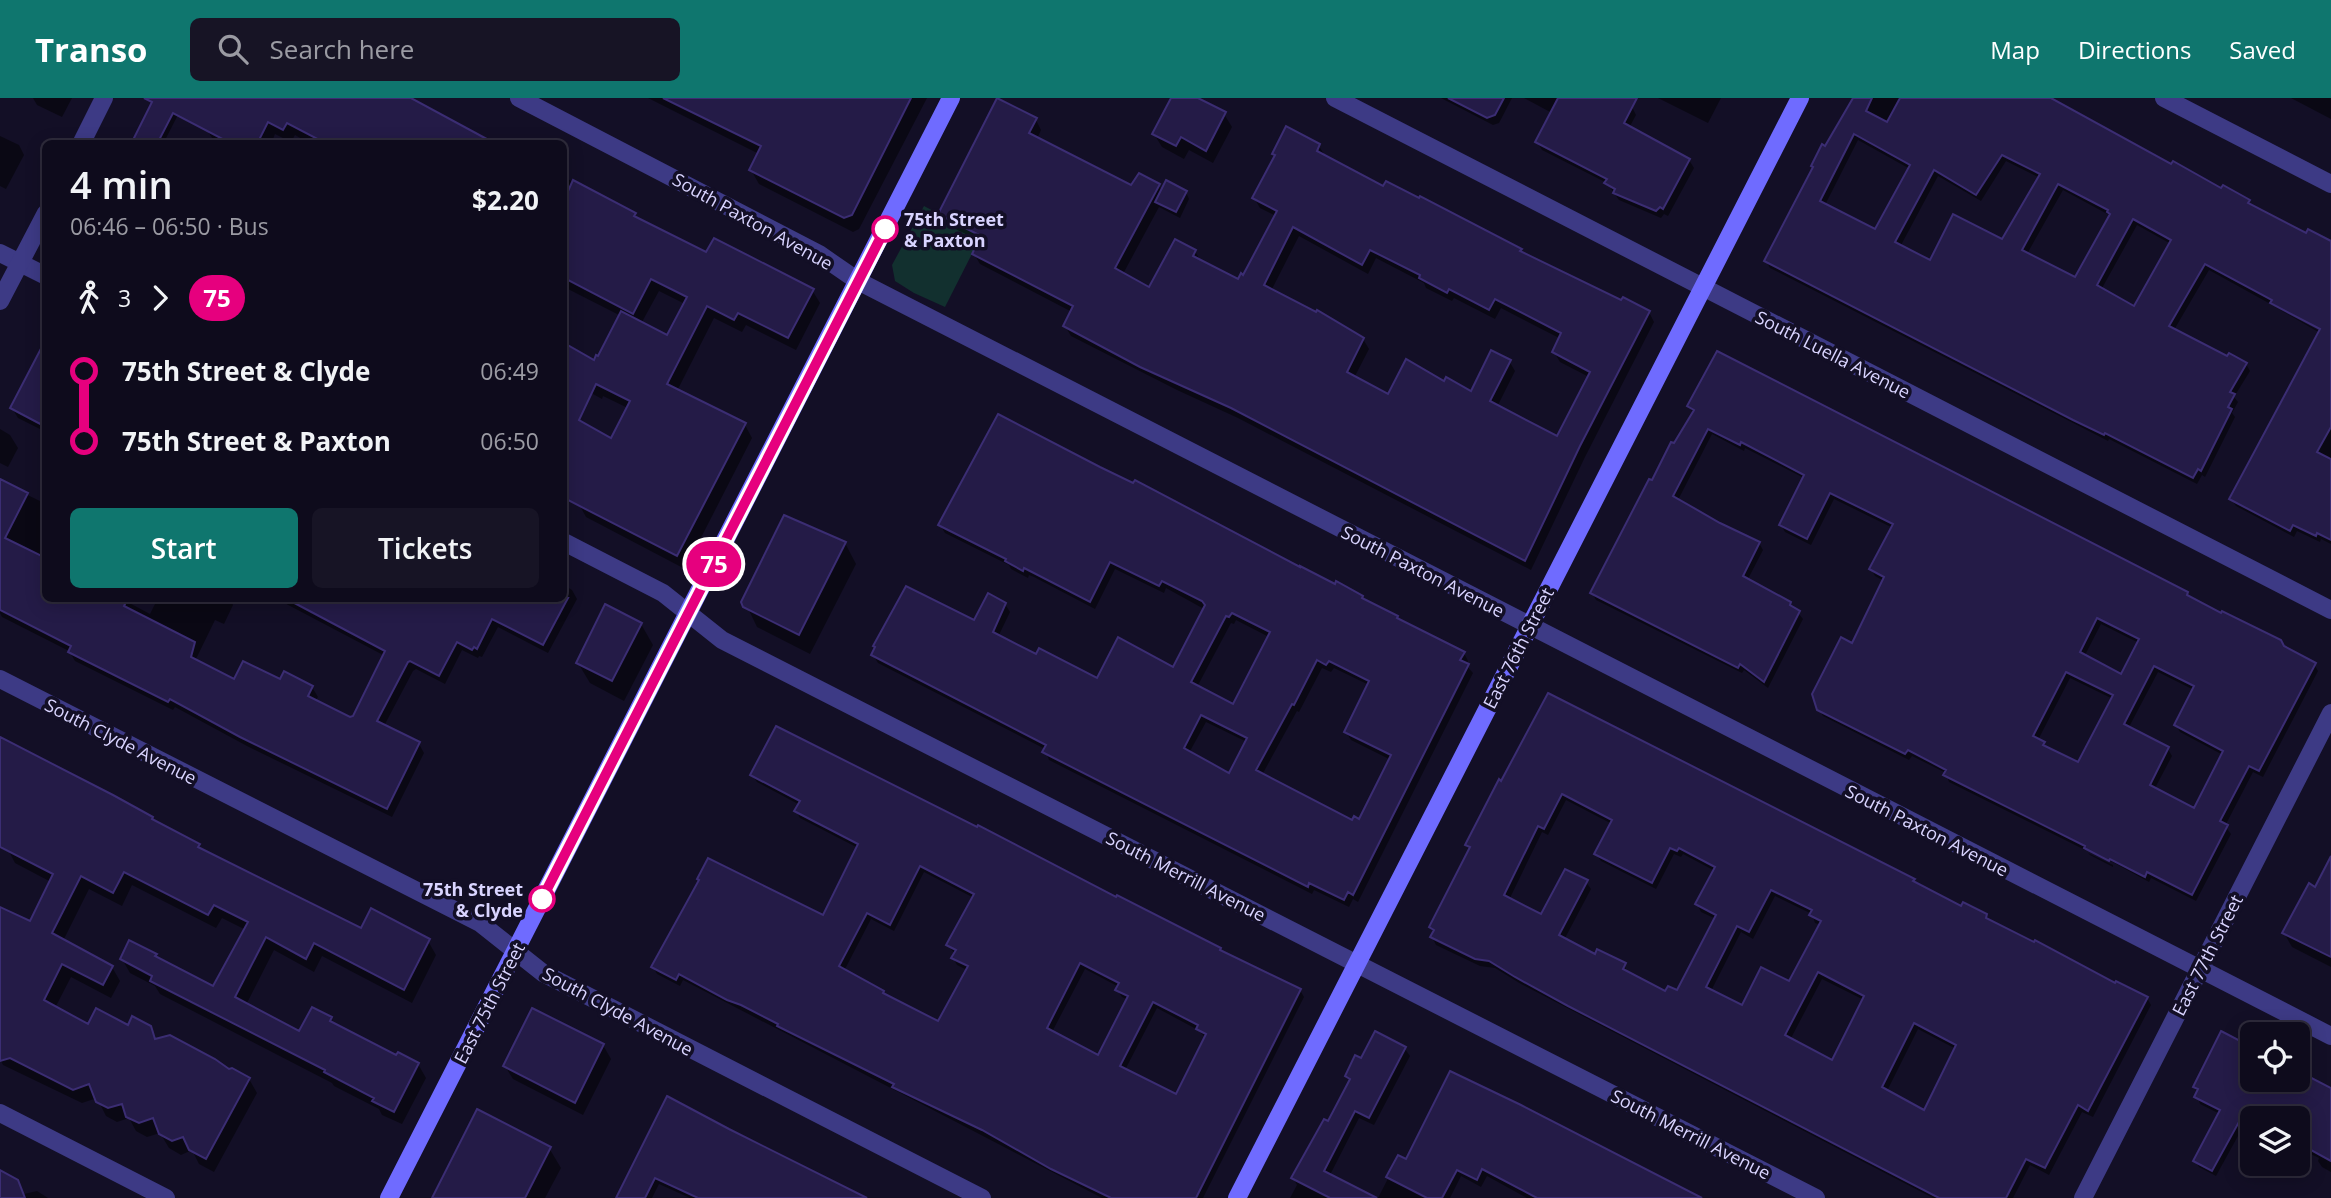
<!DOCTYPE html>
<html lang="en">
<head>
<meta charset="utf-8">
<style>
  body { margin:0; font-family:"Open Sans",sans-serif; background:#171425; color:#f1f3f6; height:100vh; display:flex; flex-direction:column; font-size:26px; white-space:nowrap }
  * { box-sizing:border-box; margin:0 }
  p { font-size:23px; color:#9b9ba3 }
  .icon { flex:none; width:38px; height:38px; fill:none; stroke:currentColor; stroke-width:2; stroke-linecap:round; stroke-linejoin:round }
  .map { position:relative; flex:1; overflow:hidden }
  .panel { position:absolute; left:42px; top:42px; width:525px; height:462px; display:flex; flex-direction:column; background:#0e0b1c; border-radius:10px; box-shadow:0 4px 18px #0003,0 0 0 2px #2e2b3b }
  .panel>* { flex:none }
  .badge { padding:0 14px; border-radius:23px; font-size:24px; line-height:46px }
  .fabs { position:absolute; left:2240px; top:924px; display:grid; gap:14px }
  .fabs a { display:grid; place-items:center; width:70px; height:70px; border-radius:10px; background:#0e0b1c; box-shadow:0 4px 18px #0003,0 0 0 2px #2e2b3b; font-size:35px }
  .map>.badge { position:absolute; translate:-50% -50%; box-shadow:0 0 0 4px #fff }
  .legs { display:flex; align-items:center; gap:10px; height:77px; padding:0 28px; font-size:23px }
  .legs p { margin-inline-start:auto }
  .overview { display:flex; align-items:center; justify-content:space-between; height:119px; padding:0 28px }
  h1 { font-size:38px; font-weight:600; line-height:52px }
  .primary-button { display:flex; gap:14px; margin-top:auto; padding:14px 28px }
  .primary-button a { flex:1; height:80px; border-radius:10px; background:#0f766e; color:#fff; font-size:28px; font-weight:600; line-height:80px; text-align:center }
  .primary-button a+a { background:#171425; color:#f1f3f6 }
  ul { padding:0 28px; list-style:none }
  li { display:flex; align-items:center; gap:24px; height:70px; font-size:26px }
  li i { display:grid; place-items:center; width:10px; height:100%; margin:0 9px; background:currentColor }
  li i::after { content:''; width:18px; height:18px; margin:-9px; border:5px solid; border-radius:50%; background:#0e0b1c }
  li p { margin-inline-start:auto }
  li:first-child i { background:linear-gradient(#0000 50%,currentColor 0) }
  li:last-child i { background:linear-gradient(currentColor 50%,#0000 0) }
  header { display:flex; align-items:center; gap:42px; box-sizing:border-box; height:98px; padding:0 35px; background:#0f766e; color:#fff }
  header strong { font-size:33px }
  nav { display:flex; gap:38px; margin-inline-start:auto; font-size:24px }
  .search { width:490px; height:63px; background:#171425; display:flex; align-items:center; gap:18px; box-sizing:border-box; padding:0 24px; border-radius:10px; color:#9b9ba3; font-size:26px }
  .map>svg:first-child { display:block }
</style>
</head>
<body>
<header>
<strong>Transo</strong>
<div class="search"><svg class="icon" aria-label="search" viewBox="0 0 24 24"><circle cx="10" cy="10" r="6"/><path d="M15 15l6 6"/></svg>Search here</div>
<nav><a>Map</a><a>Directions</a><a>Saved</a></nav>
</header>
<div class="map">
<svg width="2331" height="1100" viewBox="0 0 2331 1100">
  <rect width="100%" height="100%" fill="#130f26"/>
  <polygon fill="#12302f" points="924,108 981,138 945,209 914,195 895,183 892,167"/>
  <g fill="#0007" fill-rule="evenodd">
    <polygon points="33,0 72,0 62,19 37,7"/>
    <polygon points="156,0 168,0 181,11 163,46 132,46"/>
    <polygon points="223,0 407,0 491,46 311,46 295,37 291,44 275,36 271,46 216,46 207,32"/>
    <polygon points="648,0 927,0 859,131 853,134 759,86 751,72 759,56"/>
    <polygon points="1173,0 1195,0 1224,16 1232,29 1213,65 1189,52 1184,61 1162,49 1154,36"/>
    <polygon points="1441,0 1512,0 1499,25 1493,27"/>
    <polygon points="1524,0 1615,0 1632,9 1636,17 1629,30 1689,62 1694,70 1668,118 1664,116 1661,120 1619,102 1607,85 1542,52 1537,44 1552,15"/>
    <polygon points="1658,0 1721,0 1708,25"/>
    <path d="M1855 0H2048L2172 68 2249 103 2252 109 2307 137 2331 145V446L2321 441 2320 444 2297 433 2294 439 2236 408 2231 401 2320 235 2275 209 2327 237 2329 233 2274 205V208L2209 172 2174 232 2228 260 2246 266 2250 273 2234 299 2238 304 2232 315 2235 319 2205 379 2202 377 2197 386 2109 341 2108 343 2079 328 1770 170 1766 163ZM1858 42 1910 71 1875 133 1825 107ZM2006 63 2040 80 2003 143 1931 164 1900 149 1938 78 1981 103ZM2063 92 2111 118 2076 182 2027 156ZM2137 127 2171 146 2134 210 2101 192Z"/>
    <polygon points="2291,0 2331,0 2331,21"/>
    <path d="M1036 22 1041 32 1037 41 1132 90 1159 88 1162 93 1186 94 1189 101 1180 120 1159 109 1123 176 1150 191 1195 153 1201 164 1239 183 1244 179 1276 118 1260 110 1254 100 1276 59 1274 55 1319 48 1325 58 1384 90 1520 152 1523 156 1622 205 1649 214 1654 224 1585 359 1531 472 1238 320 1177 292 1071 238 1065 228 1072 214 980 166 974 156 980 143 945 126 940 116ZM1299 138 1368 176 1376 160 1424 185 1426 190 1452 203 1454 200 1495 221 1501 210 1561 241 1554 254 1560 264 1589 279 1558 340 1497 309 1515 273 1509 263 1471 295 1445 285 1389 298 1354 280 1369 251 1363 241 1271 193Z"/>
    <polygon points="0,38 19,47 24,57 6,91 0,88"/>
    <path d="M564 79 635 116 638 122 707 156 812 192 820 205 796 252 746 227 742 234 714 220 677 293 745 327 752 340 685 471 586 419 579 406 582 400 564 390V315L612 342 634 313 603 298 602 301 564 280V247L594 264 599 260 621 218 564 189ZM659 193 685 206 668 239 642 224Z"/>
    <polygon points="46,250 46,334 18,320 12,310"/>
    <path d="M1689 308 2187 495 2190 501 2314 566 2318 573 2263 679 2253 674 2225 728 2231 736 2196 803 2151 780 2149 784 2085 749V752L1949 684 1946 675 1912 658 1909 662 1823 618 1819 611 1884 483 1875 478 1871 471 1893 430 1834 401 1811 447 1785 434 1781 427 1804 380 1745 350 1744 353 1712 336 1678 402 1719 426 1759 445 1763 452 1748 481 1790 505 1803 521 1768 590 1744 572 1742 575 1596 502 1592 495 1693 315ZM2101 526 2139 545 2122 578 2084 559ZM2158 574 2194 592 2176 627 2180 634 2223 657 2195 713 2154 692 2172 658 2168 651 2129 629ZM2070 580 2113 601 2079 667 2047 651 2044 645 2038 642Z"/>
    <polygon points="0,331 10,337 18,350 8,369 0,365"/>
    <polygon points="9,388 42,404 46,398 46,500 120,500 150,516 158,500 230,500 233,507 224,526 215,522 195,563 235,583 281,584 312,589 318,599 316,602 350,621 355,619 385,558 275,500 564,500 564,487 572,492 577,501 548,555 498,529 482,559 479,558 478,560 462,552 445,586 416,571 413,573 384,628 419,646 424,655 392,719 247,648 175,609 173,612 75,563 69,553 2,519 0,515 0,406"/>
    <polygon points="785,419 845,445 856,466 810,556 757,529 743,500"/>
    <path d="M940 427 1300 472 1362 499 1364 503 1399 523 1464 555 1468 563 1466 567 1473 575 1358 804 1353 801 1349 809 1314 792 1312 796 1049 662 1045 651 878 565 873 557 975 524 1005 506 1010 514 998 539 1037 558 1098 582 1174 571 1204 511 1166 490 1164 495 1115 471 1095 511 1034 479 1029 477 1028 480 1011 471 1009 467 945 435ZM1236 522 1269 539 1234 608 1197 589 1231 525 1234 526ZM1322 570 1331 574 1334 570 1369 587 1346 634 1351 642 1391 662 1360 723 1353 724 1262 677 1297 613 1299 614ZM1206 624 1247 644 1230 677 1189 655Z"/>
    <polygon points="641,526 653,547 624,603 590,585 578,565"/>
    <path d="M1549 597 1913 782 1916 786 1962 810 1986 817 1990 824 2116 888 2147 900 2151 907 2093 1019 2082 1014 2049 1077 2030 1067 2013 1100H1933L1521 886 1495 870 1480 868 1436 847 1432 839 1434 835 1431 829 1470 752 1467 747ZM1566 702 1612 726 1596 756 1601 763 1656 791 1674 756 1681 759 1683 756 1715 773 1697 806 1701 814 1716 821 1677 894 1666 895 1628 875 1624 867 1595 858 1564 842 1591 791 1586 784 1542 819 1509 802 1542 734 1548 737ZM1775 798 1812 816 1815 825 1821 827 1790 886 1742 909 1711 893 1741 834 1753 841ZM1822 881 1864 902 1832 965 1790 942ZM1918 931 1956 951 1925 1015 1887 993Z"/>
    <polygon points="0,644 152,720 154,724 199,747 202,752 362,832 428,843 436,857 412,905 322,858 314,874 274,852 246,907 300,935 331,920 335,928 397,960 418,966 426,980 402,1026 382,1017 379,1011 334,988 332,985 160,896 155,888 130,875 122,861 155,857 158,862 214,890 246,832 222,820 216,830 132,787 122,808 89,791 63,843 112,869 120,883 111,900 71,879 55,910 89,929 150,929 157,942 249,981 257,995 214,1074 199,1066 192,1052 181,1057 169,1050 160,1035 147,1039 136,1033 129,1020 117,1024 106,1018 97,1000 82,1005 3,967 0,961 0,810 30,825 51,784 15,765 0,736"/>
    <path d="M752 677 1117 801 1300 892 1304 899 1203 1100H1102L683 882 680 888 657 876 653 869 824 819 858 750 800 720 796 713 800 707 757 684ZM924 774 974 800 948 847 955 856 953 860 957 867 967 872 939 926 885 898 883 894 844 873 871 821 894 833ZM1085 871 1119 889 1117 892 1122 899 1128 902 1099 959 1052 934ZM1157 910 1198 932 1206 940 1177 999 1125 972Z"/>
    <polygon points="2088,755 2113,767 2113,769 2090,757"/>
    <polygon points="2331,779 2331,869 2292,849 2284,835 2316,791"/>
    <polygon points="2222,935 2252,951 2252,982 2298,982 2298,974 2331,992 2331,1074 2322,1069 2318,1063 2319,1060 2298,1050 2298,1020 2252,1020 2252,1027 2250,1026 2248,1029 2244,1027 2216,1078 2199,1069 2195,1063 2220,1016 2200,1006 2195,989"/>
    <polygon points="603,947 611,961 583,1017 513,981 505,968"/>
    <polygon points="1405,951 1410,958 1374,1027 1359,1020 1330,1077 1374,1100 1290,1100 1297,1087 1293,1080 1329,1025 1350,983 1347,978 1361,963"/>
    <polygon points="1451,975 1699,1100 1527,1100 1487,1078 1481,1089 1461,1078 1450,1100 1378,1100 1399,1059 1407,1063"/>
    <polygon points="668,1000 866,1100 690,1100 659,1086 652,1100 617,1100"/>
    <polygon points="549,1050 561,1070 545,1100 435,1100"/>
    <polygon points="0,1079 16,1083 24,1096 37,1093 48,1100 0,1100"/>
  </g>
  <g fill="#241b47" stroke="#3b2d73" stroke-width="2" fill-rule="evenodd">
    <polygon points="144,0 411,0 496,46 327,46 287,25 283,32 268,24 257,46 232,46 173,15 157,46 131,46 152,4"/>
    <polygon points="663,0 911,0 852,117 844,120 749,72 761,48"/>
    <path d="M997 0 1037 20 1029 35 1131 87 1139 75 1160 86 1115 170 1149 189 1175 141 1196 152 1193 158 1238 181 1241 175 1243 177 1277 113 1252 100 1275 57 1272 56 1286 28 1320 46 1317 53 1383 88 1386 83 1419 100 1420 98 1522 151 1520 153 1621 202 1623 199 1650 213 1580 348 1525 463 1231 310 1140 269 1063 228 1073 208 972 156 981 138 938 116ZM1293 129 1362 167 1370 152 1420 177 1419 180 1447 195 1449 191 1489 212 1495 201 1561 235 1552 254 1590 274 1557 338 1490 303 1511 262 1491 252 1471 293 1446 279 1444 283 1406 261 1388 296 1347 274 1364 240 1317 212 1316 214 1264 187Z"/>
    <polygon points="1171,0 1198,0 1226,14 1206,53 1181,39 1176,48 1152,36"/>
    <polygon points="1448,0 1504,0 1495,17 1487,20"/>
    <polygon points="1558,0 1637,0 1624,25 1690,61 1663,111 1660,109 1656,113 1613,95 1615,91 1604,85 1607,81 1535,44"/>
    <path d="M1853 0H1872L1866 13 1887 24 1900 0H2051L2171 66 2173 63 2221 90 2223 87 2250 102 2248 105 2306 135 2308 131 2331 143V329L2317 354 2331 361V442L2317 435 2316 438 2293 427 2290 433 2229 401 2320 231 2270 205 2272 202 2205 166 2169 228 2227 258 2229 255 2247 265 2230 294 2235 296 2228 309 2232 311 2201 373 2198 371 2193 380 2105 335 2104 337 2073 322 1764 163 1813 69 1811 68 1822 46 1825 48ZM1854 36 1910 67 1875 131 1820 103ZM2002 57 2040 76 2002 141 1953 116 1930 162 1895 144 1934 72 1976 97ZM2058 86 2108 112 2107 114 2110 116 2075 179 2022 152ZM2133 121 2171 142 2134 208 2097 187Z"/>
    <path d="M573 82 636 115 634 118 706 154 714 140 814 191 788 240 738 215 734 222 707 208 667 286 746 325 677 458 564 400V245L594 262 596 257 598 258 621 213 667 237 687 199 651 181 633 216 564 180V102ZM596 286 630 303 611 340 579 322Z"/>
    <polygon points="1166,82 1187,93 1176,114 1155,104"/>
    <polygon points="46,241 46,329 10,310"/>
    <path d="M1717 253 2188 494 2187 497 2221 515 2222 513 2281 542 2284 548 2316 565 2259 673 2249 668 2220 723 2228 727 2192 797 2147 774 2145 779 2110 761 2109 763 2084 750 2085 748 1943 677 1946 672 1908 652 1905 656 1817 612 1812 596 1841 539 1852 545 1884 479 1869 471 1893 426 1830 395 1807 441 1779 427 1804 377 1741 344 1740 347 1708 331 1673 398 1720 425 1760 444 1743 478 1791 504 1790 507 1800 513 1764 584 1740 566 1738 570 1590 495 1649 381 1652 382 1671 344 1674 345 1694 312 1687 308ZM2097 520 2139 541 2121 576 2080 554ZM2154 568 2194 588 2174 627 2223 653 2194 710 2150 687 2169 649 2124 626ZM2066 574 2113 597 2078 664 2043 647 2045 644 2033 638Z"/>
    <path d="M998 316 1100 369 1133 385 1135 382 1300 469V468L1335 486 1336 483 1363 498 1362 500 1398 518 1397 520 1465 554 1460 562 1469 566 1353 797 1348 794 1344 802 1309 785 1308 789 1042 654 1046 647 871 557 875 549 873 548 906 488 974 522 988 495 1006 505 993 534 1036 556 1039 550 1097 580 1118 539 1173 569 1205 507 1202 503 1162 483 1159 488 1110 464 1090 504 1028 472 1024 470 1023 473 1005 463 1006 461 938 427ZM1232 515 1270 534 1233 606 1191 584 1226 518 1229 519ZM1317 562 1326 567 1329 563 1369 583 1344 634 1391 657 1359 721 1354 718 1352 722 1256 672 1292 606 1294 607ZM1201 617 1247 640 1229 675 1184 650Z"/>
    <polygon points="0,381 28,395 5,440 46,460 46,500 128,500 124,508 195,544 191,559 234,581 243,563 280,581 284,573 313,588 308,598 350,619 353,618 385,553 285,500 568,500 543,547 492,521 477,551 474,549 472,552 457,544 439,578 410,563 408,564 377,623 420,644 387,711 240,639 170,601 168,604 68,554 71,548 0,512"/>
    <polygon points="784,417 846,444 799,537 743,509 741,504"/>
    <polygon points="605,506 642,525 612,583 576,565"/>
    <path d="M1548 595 1915 781 1913 783 1961 808 1963 804 1987 816 1986 820 2034 844 2035 842 2115 885 2116 883 2148 899 2088 1013 2078 1007 2045 1070 2026 1061 2006 1100H1939L1568 908 1515 879 1489 863 1475 861 1430 839 1434 832 1429 829 1470 749 1465 747 1499 681 1501 683ZM1562 696 1612 722 1594 756 1652 785 1670 750 1677 753 1679 750 1715 769 1695 806 1716 817 1677 892 1668 888 1665 893 1623 871 1626 865 1597 851 1595 856 1559 837 1588 782 1565 771 1541 816 1504 797 1538 728 1544 731ZM1771 792 1812 812 1809 817 1821 823 1789 883 1761 869 1742 907 1706 889 1737 828 1749 834ZM1818 874 1864 898 1832 962 1785 937ZM1914 925 1956 947 1924 1012 1882 989Z"/>
    <path d="M776 628 977 729 978 727 1116 799 1117 797 1221 850 1220 852 1301 891 1196 1100H1111L1051 1071 982 1032 892 989 894 986 777 928 778 926 741 907 727 902 679 876 676 882 651 869 699 782 697 781 708 760 823 817 858 746 794 713 800 703 750 677ZM920 768 974 796 946 847 956 852 951 860 968 868 938 923 883 895 884 893 839 868 867 815 890 827ZM1080 865 1119 885 1115 892 1128 898 1098 957 1047 930ZM1153 904 1198 927 1196 931 1206 936 1176 996 1120 968Z"/>
    <polygon points="0,639 113,697 153,719 152,721 200,746 198,749 361,830 371,810 430,841 404,892 314,845 306,861 266,839 235,899 299,933 312,909 332,919 330,923 396,957 398,954 419,965 394,1014 372,1003 374,1000 324,974 325,972 150,883 152,878 120,861 129,842 157,856 155,858 213,888 248,824 214,807 208,817 124,774 113,795 81,778 52,835 113,868 103,887 62,866 44,902 88,926 96,910 128,927 132,918 151,928 155,941 170,937 215,961 229,971 232,970 250,980 206,1061 189,1052 183,1039 172,1043 159,1036 153,1020 139,1025 126,1019 122,1006 108,1010 96,1004 89,986 73,992 10,960 0,963 0,809 30,823 53,776 0,749"/>
    <polygon points="2331,758 2331,859 2282,835 2309,785 2315,789"/>
    <polygon points="532,910 604,946 575,1005 503,968"/>
    <polygon points="1375,933 1406,949 1369,1020 1355,1013 1324,1073 1377,1100 1330,1100 1291,1080 1324,1021 1328,1023 1350,981 1345,978 1355,957 1361,960"/>
    <polygon points="2221,933 2252,949 2252,982 2298,982 2298,973 2331,990 2331,1063 2298,1045 2298,1020 2247,1019 2244,1024 2240,1022 2212,1073 2193,1063 2220,1012 2194,999 2198,991 2193,989"/>
    <polygon points="1450,973 1521,1007 1702,1100 1537,1100 1482,1071 1477,1082 1457,1072 1442,1100 1427,1100 1386,1079 1398,1057 1406,1061"/>
    <polygon points="667,998 729,1031 867,1100 698,1100 655,1080 645,1100 616,1100"/>
    <polygon points="477,1011 551,1049 525,1100 432,1100"/>
    <polygon points="0,1072 18,1082 25,1100 0,1100"/>
  </g>
  <g fill="none" stroke-linecap="round" stroke-linejoin="round">
    <g stroke="#3d3a85" stroke-width="18">
      <polyline points="519,0 819,156 858,183 2331,938"/>
      <polyline points="1335,0 2331,512"/>
      <polyline points="2164,0 2331,86"/>
      <polyline points="81,46 104,0"/>
      <polyline points="0,155 46,178"/>
      <polyline points="0,203 46,115"/>
      <polyline points="564,444 663,495 722,542 1816,1100"/>
      <polyline points="0,581 480,825 543,875 982,1100"/>
      <polyline points="0,1015 166,1100"/>
      <polyline points="2083,1100 2331,615"/>
    </g>
    <g stroke="#6f6bff" stroke-width="18">
      <polyline points="389,1100 951,0"/>
      <polyline points="1237,1100 1800,0"/>
    </g>
  </g>
  <g fill="none" stroke-linecap="round" stroke-linejoin="round">
    <defs>
      <polyline id="line-1" points="542,801 885,131"/>
    </defs>
    <use href="#line-1" stroke="#fff" stroke-width="16"/>
    <use href="#line-1" stroke="#e6007e" stroke-width="10"/>
  </g>
  <g fill="#fff" stroke="#e6007e" stroke-width="3.5">
    <circle cx="885" cy="131" r="12"/>
    <circle cx="542" cy="801" r="12"/>
  </g>
  <g text-anchor="middle" dominant-baseline="central" stroke-width="7" stroke-linejoin="round" paint-order="stroke">
    <g font-size="18" font-weight="bold" fill="#d9d4ff" stroke="#130f26" text-anchor="start">
      <text x="904" y="121">75th Street<tspan x="904" dy="21">&amp; Paxton</tspan></text>
      <text x="523" y="791" text-anchor="end">75th Street<tspan x="523" dy="21">&amp; Clyde</tspan></text>
    </g>
    <g font-size="18" fill="#d9d4ff" stroke="#130f26">
      <text transform="translate(753 123) rotate(29)">South Paxton Avenue</text>
      <text transform="translate(1833 256) rotate(27)">South Luella Avenue</text>
      <text transform="translate(1423 473) rotate(27)">South Paxton Avenue</text>
      <text transform="translate(1518 550) rotate(-63)">East 76th Street</text>
      <text transform="translate(121 643) rotate(27)">South Clyde Avenue</text>
      <text transform="translate(1927 732) rotate(27)">South Paxton Avenue</text>
      <text transform="translate(1186 778) rotate(27)">South Merrill Avenue</text>
      <text transform="translate(2207 857) rotate(-63)">East 77th Street</text>
      <text transform="translate(489 905) rotate(-63)">East 75th Street</text>
      <text transform="translate(618 913) rotate(28)">South Clyde Avenue</text>
      <text transform="translate(1691 1036) rotate(27)">South Merrill Avenue</text>
    </g>
  </g>
</svg>
<div class="fabs">
<a><svg class="icon" aria-label="locate" viewBox="0 0 24 24"><circle cx="12" cy="12" r="6"/><path d="M12 2v4M12 18v4M2 12h4M18 12h4"/></svg></a>
<a><svg class="icon" aria-label="layers" viewBox="0 0 24 24"><path d="M12 4l9 5-9 5-9-5zM3 14l9 5 9-5"/></svg></a>
</div>
<b class="badge" style="left:714px;top:466px;background:#e6007e;color:#fff">75</b>
<section class="panel">
<div class="overview"><div><h1>4 min</h1><p>06:46 – 06:50 · Bus</p></div><b>$2.20</b></div>
<div class="legs"><svg class="icon" aria-label="walk" viewBox="0 0 24 24"><circle cx="13" cy="4" r="2"/><path d="M13 8l-2 6 4 7M11 14l-3 7M7 12l3-4h3l4 4"/></svg>3<svg class="icon" aria-label="forward" viewBox="0 0 24 24"><path d="M9 5l7 7-7 7"/></svg><b class="badge" style="background:#e6007e;color:#fff">75</b></div>
<ul>
<li><i style="color:#e6007e"></i><b>75th Street &amp; Clyde</b><p>06:49</p></li>
<li><i style="color:#e6007e"></i><b>75th Street &amp; Paxton</b><p>06:50</p></li>
</ul>
<div class="primary-button"><a>Start</a><a>Tickets</a></div>
</section>
</div>
</body>
</html>
